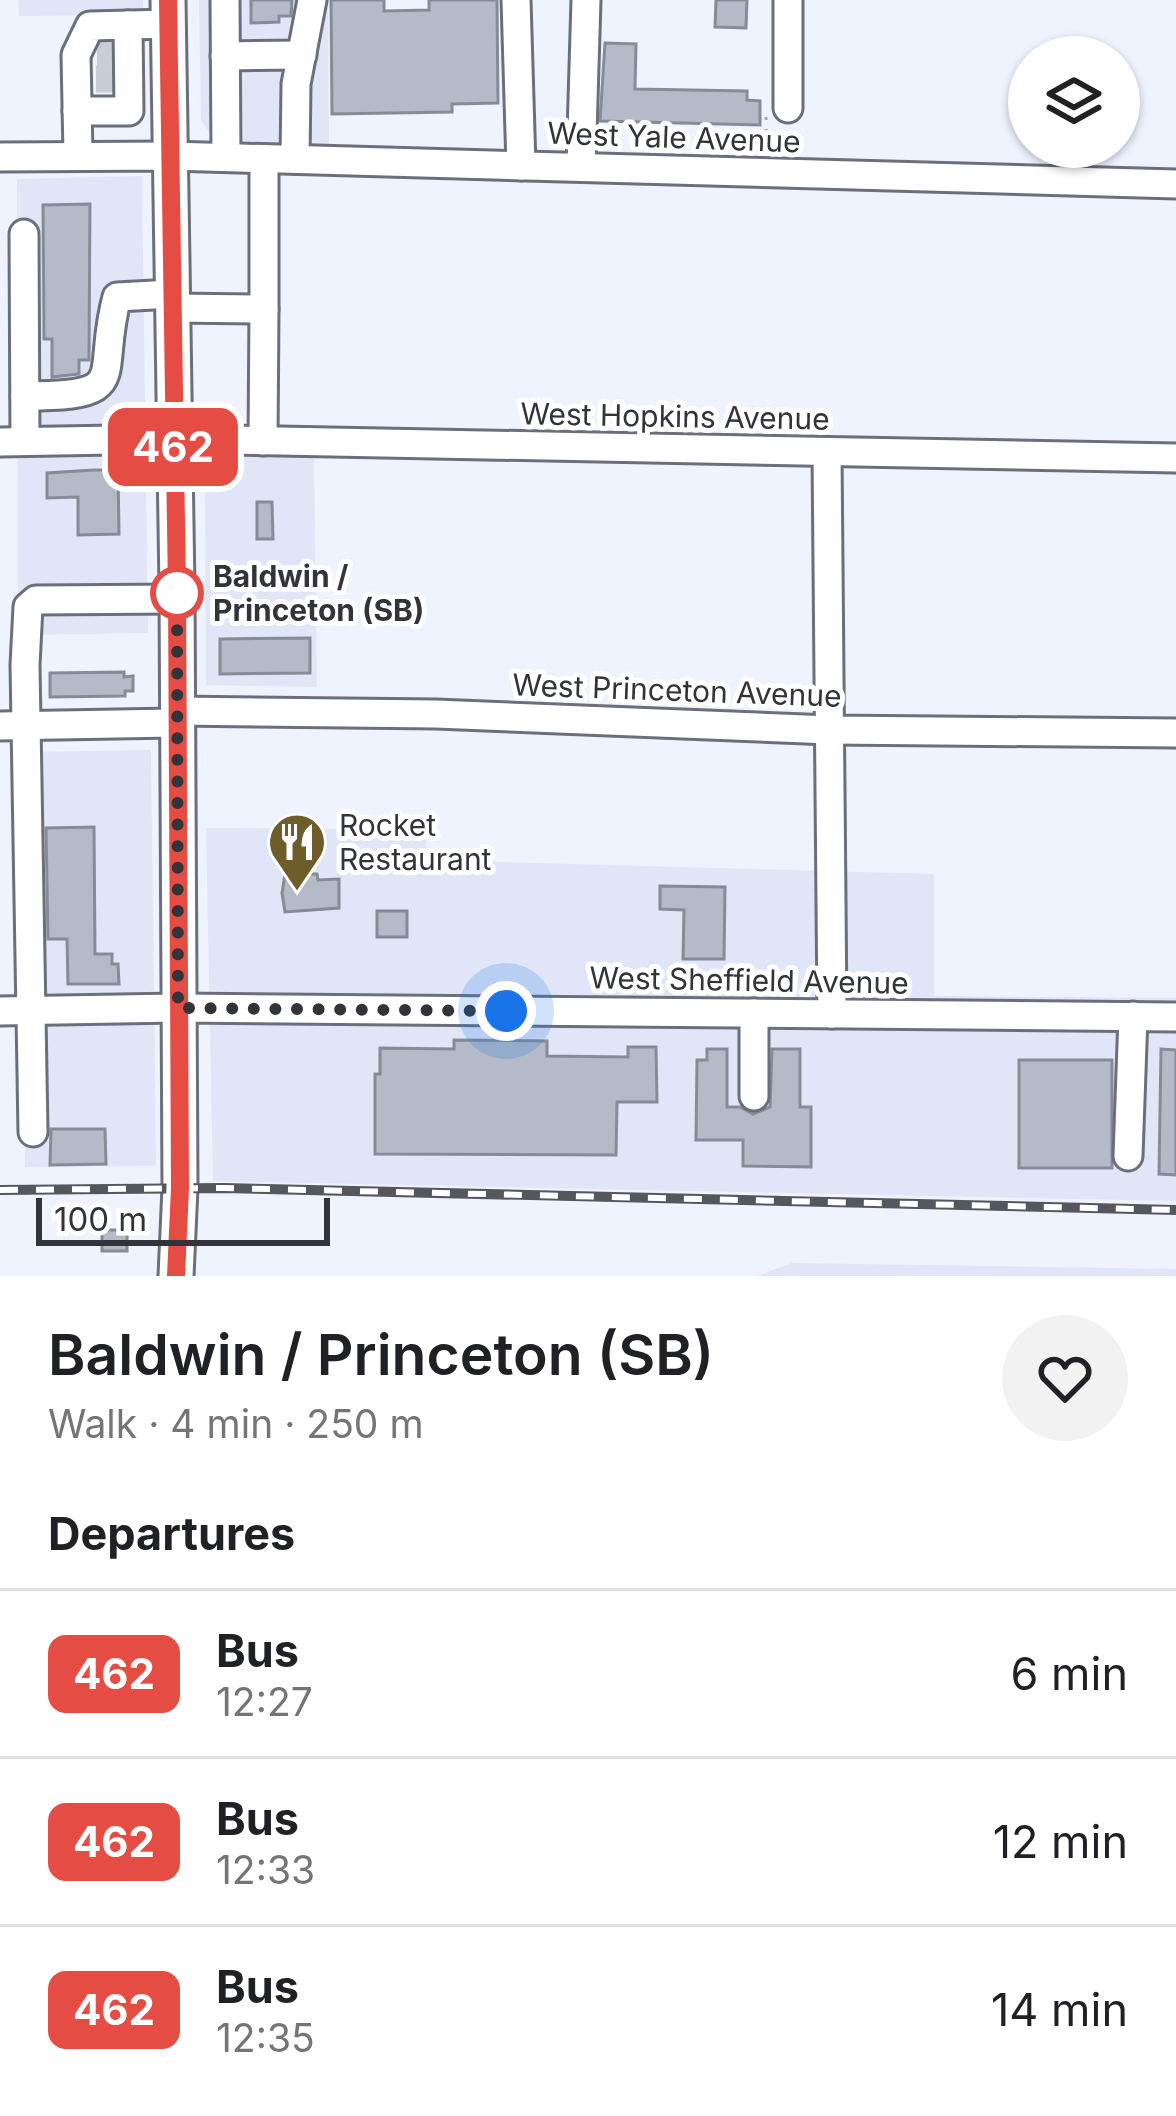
<!DOCTYPE html>
<html lang="en">
<head>
<meta charset="utf-8">
<style>
  body { margin:0; font-family:Inter,sans-serif; background:#f2f2f2; color:#202124; height:100vh; display:flex; flex-direction:column; font-size:45px; white-space:nowrap }
  * { box-sizing:border-box; margin:0 }
  p { font-size:39px; color:#757577 }
  .icon { flex:none; width:66px; height:66px; fill:none; stroke:currentColor; stroke-width:2; stroke-linecap:round; stroke-linejoin:round }
  .map { position:relative; height:1276px; overflow:hidden }
  .sheet { display:flex; flex-direction:column; background:#fff; flex:1 }
  .sheet>* { flex:none }
  .badge { padding:0 24px; border-radius:18px; font-size:42px; line-height:78px }
  .fabs { position:absolute; left:1008px; top:36px; display:grid; gap:24px }
  .fabs a { display:grid; place-items:center; width:132px; height:132px; border-radius:50%; background:#fff; box-shadow:0 3px 9px #0004; font-size:60px }
  .scale { position:absolute; left:36px; bottom:30px; width:294px; box-sizing:border-box; padding-left:12px; border:6px solid #32343a; border-top:0; font-size:33px; line-height:42px; white-space:nowrap; color:#32343a; -webkit-text-stroke:9px #fff; paint-order:stroke }
  .you { position:absolute; width:60px; height:60px; margin:-30px; border:9px solid #fff; border-radius:50%; background:#1a73e8; box-shadow:0 0 0 18px #1a73e833 }
  .map>.badge { position:absolute; translate:-50% -50%; box-shadow:0 0 0 6px #fff }
  h2 { padding:0 48px; font-size:45px; line-height:108px }
  .round { display:grid; place-items:center; flex:none; width:126px; height:126px; border-radius:63px; background:#f2f2f2 }
  .overview { display:flex; align-items:center; justify-content:space-between; height:204px; padding:0 48px }
  h1 { font-size:57px; font-weight:600; line-height:90px }
  ul { padding:0; list-style:none }
  li { display:flex; align-items:center; gap:36px; height:168px; padding:0 48px; border-top:3px solid #e0e0e0 }
  li div { flex:1 }
  li b { display:block; font-size:45px }
  li em { font-style:normal }
  li .badge { min-width:132px; font-weight:700; text-align:center }
  .map>svg:first-child { display:block }
</style>
</head>
<body>
<div class="map">
<svg width="1176" height="1276" viewBox="0 0 1176 1276">
  <rect width="100%" height="100%" fill="#eff3ff"/>
  <g fill="#e0e6f7">
    <polygon points="18,0 143,0 143,15 19,16"/>
    <polygon points="199,0 328,0 329,145 216,142 201,120"/>
    <polygon points="142,176 148,633 18,635 17,179"/>
    <polygon points="205,456 314,456 317,687 206,685"/>
    <polygon points="151,750 156,1166 25,1167 20,752"/>
    <polygon points="206,828 425,829 427,860 934,874 934,996 1176,998 1176,1201 213,1181"/>
    <polygon points="792,1263 1176,1269 1176,1276 757,1276"/>
  </g>
  <g fill="#b5bac8" stroke="#868b98" stroke-width="3">
    <polygon points="251,0 292,0 291,16 279,16 279,22 251,23"/>
    <polygon points="331,0 384,0 384,11 429,10 429,0 497,0 498,103 452,104 452,112 332,114"/>
    <polygon points="716,0 747,0 746,28 715,27"/>
    <polygon points="605,43 636,44 635,89 747,91 747,100 760,101 760,125 600,121"/>
    <polygon points="90,204 89,360 79,360 79,374 52,377 52,339 44,339 43,205"/>
    <polygon points="94,470 118,470 119,534 78,535 78,497 47,498 47,473"/>
    <polygon points="257,502 272,502 273,539 257,539"/>
    <polygon points="310,638 310,673 220,674 220,639"/>
    <polygon points="124,672 124,677 133,676 133,691 125,691 125,696 50,697 50,673"/>
    <polygon points="94,827 95,954 112,954 112,964 118,964 119,984 68,984 67,939 48,939 46,828"/>
    <polygon points="285,874 317,874 318,880 339,879 339,908 285,912 282,893"/>
    <polygon points="660,886 725,887 724,959 683,959 684,910 660,909"/>
    <rect x="377" y="911" width="30" height="26"/>
    <polygon points="454,1040 547,1041 547,1056 628,1057 628,1047 656,1047 657,1102 617,1102 616,1155 375,1154 375,1074 380,1074 380,1048 454,1049"/>
    <polygon points="707,1049 727,1049 727,1107 740,1107 753,1114 770,1107 772,1049 800,1049 800,1107 811,1107 811,1167 743,1166 743,1140 696,1140 697,1060 707,1060"/>
    <polygon points="1161,1049 1176,1050 1176,1175 1159,1174"/>
    <rect x="1019" y="1060" width="93" height="108"/>
    <polygon points="51,1129 105,1129 106,1164 50,1165"/>
    <rect x="102" y="1230" width="25" height="21"/>
  </g>
  <g fill="none" stroke-linecap="round" stroke-linejoin="round">
    <g stroke="#c9cdd8" stroke-width="27" stroke-dasharray="27 14" stroke-linecap="butt">
      <polyline points="97,55 117,55"/>
      <polyline points="96,79 118,79"/>
    </g>
    <defs>
      <g id="minor">
        <polyline points="225,0 226,157"/>
        <polyline points="516,0 521,166"/>
        <polyline points="788,0 788,108"/>
        <polyline points="225,56 302,55"/>
        <polyline points="77,111 129,111 128,25"/>
        <polyline points="78,155 76,55 90,26 169,24"/>
        <polyline points="0,157 170,156 1176,184"/>
        <polyline points="295,159 296,84 312,0"/>
        <polyline points="581,167 586,0"/>
        <polyline points="24,234 25,441"/>
        <polyline points="172,308 264,309 264,159"/>
        <path d="M25 396C134 396 95 379 117 297L172 294"/>
        <polyline points="263,441 264,309"/>
        <polyline points="0,442 173,439 1176,458"/>
        <polyline points="827,452 832,1014"/>
        <polyline points="175,711 436,714 830,730 1176,733"/>
        <polyline points="0,726 175,723"/>
        <polyline points="0,1011 178,1008 1176,1017"/>
        <polyline points="754,1096 754,1013"/>
        <polyline points="33,1132 25,665 28,607 36,600 177,599"/>
        <polyline points="1128,1156 1133,1016"/>
      </g>
      <polyline id="major" points="168,0 177,590 180,1188 176,1276"/>
    </defs>
    <use href="#minor" stroke="#6b6f7c" stroke-width="33"/>
    <use href="#major" stroke="#6b6f7c" stroke-width="39"/>
    <polyline stroke="#a5a8b2" stroke-width="3" stroke-dasharray="3 9" stroke-linecap="butt" points="766,117 767,150"/>
    <use href="#minor" stroke="#fff" stroke-width="27"/>
    <use href="#major" stroke="#fff" stroke-width="33"/>
    <defs>
      <polyline id="rail" points="0,1190 223,1188 1176,1210"/>
    </defs>
    <use href="#rail" stroke="#55575e" stroke-width="10"/>
    <use href="#rail" stroke="#fff" stroke-width="6" stroke-dasharray="18" stroke-linecap="butt"/>
  </g>
  <g fill="none" stroke-linecap="round" stroke-linejoin="round">
    <defs>
      <polyline id="line" points="168,0 177,590 180,1188 176,1276"/>
    </defs>
    <use href="#line" stroke="#fff" stroke-width="27"/>
    <use href="#line" stroke="#e54c44" stroke-width="18"/>
    <polyline stroke="#32343a" stroke-width="12" stroke-dasharray="0 21.6" points="177,593 177,590 178,1008 506,1011"/>
  </g>
  <defs>
    <symbol id="restaurant-pin" viewBox="-11 -11 22 30"><path d="M0 17L-7.5 6A9.5 9.5 0 1 1 7.5 6Z" fill="#6e5d2b" stroke="#fff"/><path d="M-5-6h1v4h1v-4h1v4h1v-4h1v5L-1.5 .5V6h-2V.5L-5-1ZM5-6V6H3V1.5H1.5Q1.5-4 5-6Z" fill="#fff"/></symbol>
  </defs>
  <g fill-rule="evenodd">
    <use href="#restaurant-pin" x="264" y="809" width="66" height="90"/>
  </g>
  <circle fill="#fff" stroke="#e54c44" stroke-width="6" cx="177" cy="593" r="24"/>
  <g text-anchor="middle" dominant-baseline="central" stroke-width="10" stroke-linejoin="round" paint-order="stroke">
    <g font-size="30" fill="#32343a" stroke="#fff">
      <text transform="translate(674 137) rotate(2)">West Yale Avenue</text>
      <text transform="translate(675 416) rotate(1)">West Hopkins Avenue</text>
      <text transform="translate(677 690) rotate(2)">West Princeton Avenue</text>
      <text transform="translate(749 980) rotate(1)">West Sheffield Avenue</text>
    </g>
    <g font-size="30" font-weight="bold" fill="#32343a" stroke="#fff" text-anchor="start">
      <text x="213" y="576">Baldwin /<tspan x="213" dy="34">Princeton (SB)</tspan></text>
    </g>
    <g font-size="30" fill="#32343a" stroke="#fff" text-anchor="start">
      <text x="339" y="825">Rocket<tspan x="339" dy="34">Restaurant</tspan></text>
    </g>
  </g>
</svg>
<div class="fabs">
<a><svg class="icon" aria-label="layers" viewBox="0 0 24 24"><path d="M12 4l9 5-9 5-9-5zM3 14l9 5 9-5"/></svg></a>
</div>
<div class="scale">100 m</div>
<div class="you" style="left:506px;top:1011px"></div>
<b class="badge" style="left:173px;top:447px;background:#e54c44;color:#fff">462</b>
</div>
<section class="sheet">
<div class="overview"><div><h1>Baldwin / Princeton (SB)</h1><p>Walk · 4 min · 250 m</p></div><a class="round"><svg class="icon" aria-label="heart" viewBox="0 0 24 24"><path d="M12 20l-8-8c-3-5 5-10 8-4 3-6 11-1 8 4z"/></svg></a></div>
<h2>Departures</h2>
<ul>
<li><span class="badge" style="background:#e54c44;color:#fff">462</span><div><b>Bus</b><p>12:27</p></div><em>6 min</em></li>
<li><span class="badge" style="background:#e54c44;color:#fff">462</span><div><b>Bus</b><p>12:33</p></div><em>12 min</em></li>
<li><span class="badge" style="background:#e54c44;color:#fff">462</span><div><b>Bus</b><p>12:35</p></div><em>14 min</em></li>
</ul>
</section>
</body>
</html>
